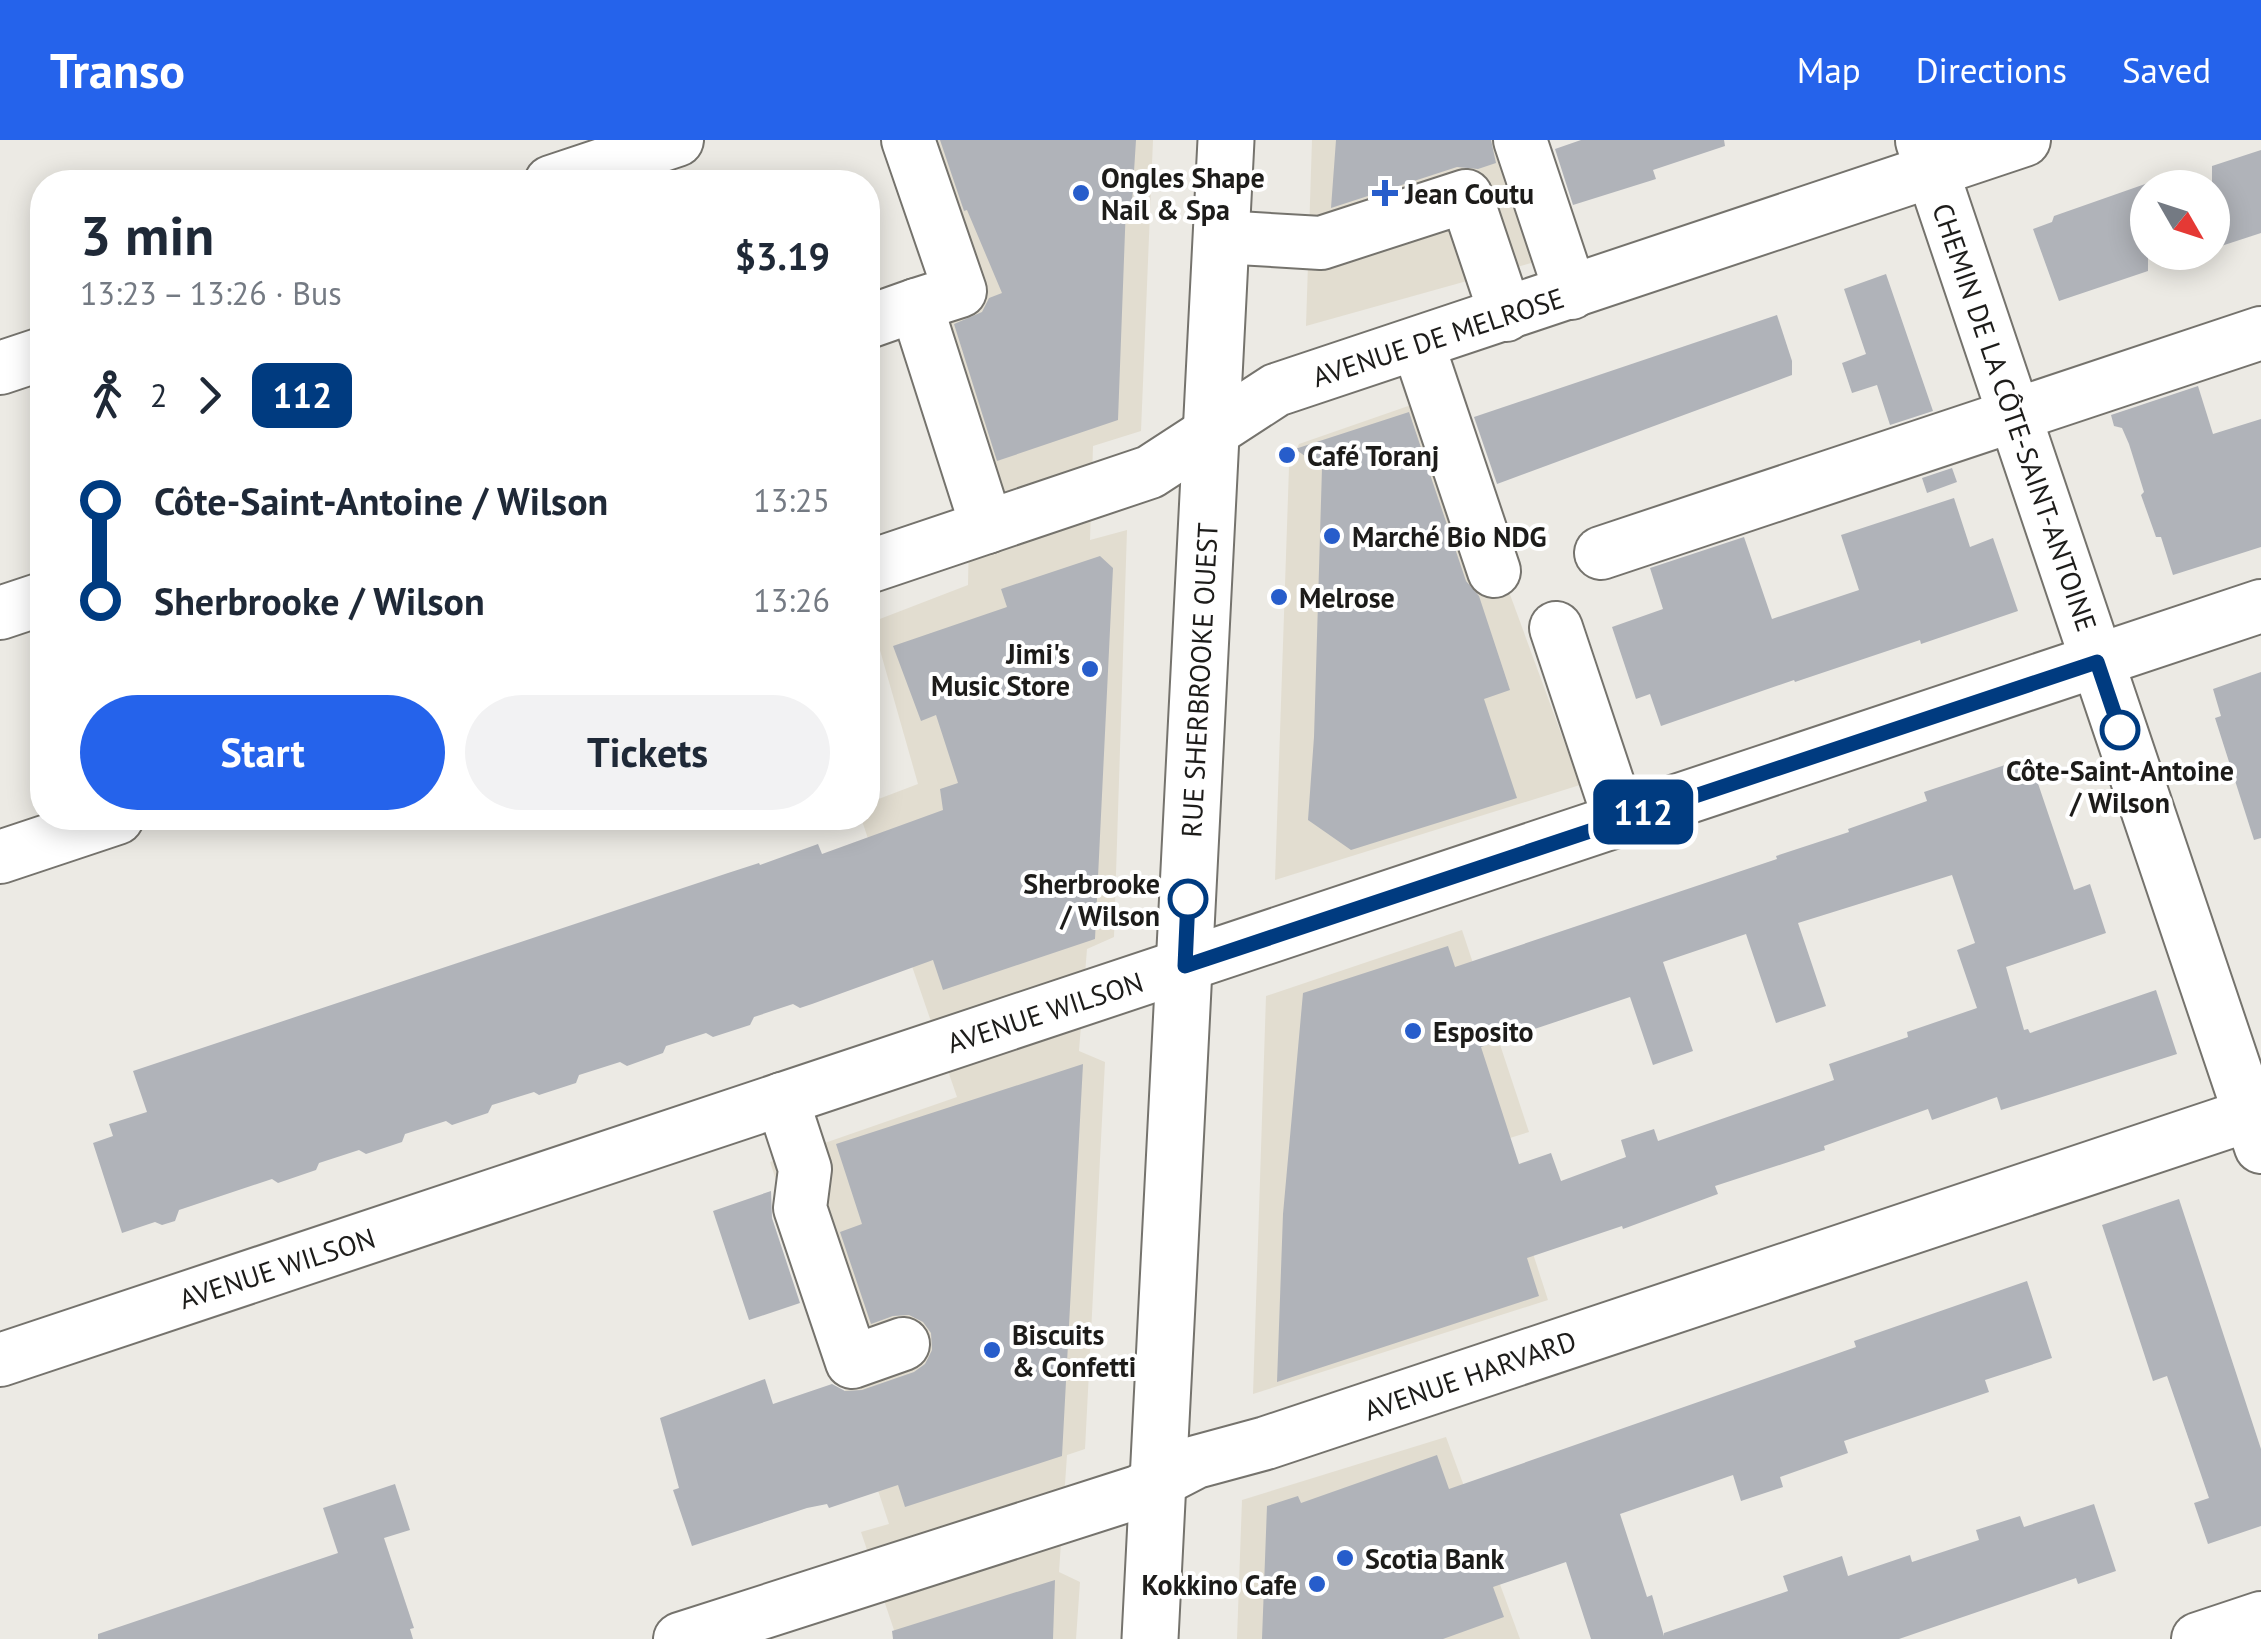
<!DOCTYPE html>
<html lang="en">
<head>
<meta charset="utf-8">
<style>
  body { margin:0; font-family:"PT Sans",sans-serif; background:#f2f2f3; color:#1f2937; height:100vh; display:flex; flex-direction:column; font-size:38px; white-space:nowrap }
  * { box-sizing:border-box; margin:0 }
  p { font-size:32px; color:#747a83 }
  .icon { flex:none; width:55px; height:55px; fill:none; stroke:currentColor; stroke-width:2; stroke-linecap:round; stroke-linejoin:round }
  .map { position:relative; flex:1; overflow:hidden }
  .side { position:absolute; left:30px; top:30px; width:850px; height:660px; display:flex; flex-direction:column; background:#fff; border-radius:40px; box-shadow:0 5px 25px #0003 }
  .side>* { flex:none }
  .badge { padding:0 20px; border-radius:15px; font-size:35px; line-height:65px }
  .needle { width:65px; rotate:129deg }
  .buttons { position:absolute; left:2130px; top:30px; display:grid; gap:20px }
  .buttons a { display:grid; place-items:center; width:100px; height:100px; border-radius:50%; background:#fff; box-shadow:0 5px 25px #0003; font-size:50px }
  .map>.badge { position:absolute; translate:-50% -50%; box-shadow:0 0 0 5px #fff }
  .legs { display:flex; align-items:center; gap:15px; height:110px; padding:0 50px; font-size:32px }
  .legs p { margin-inline-start:auto }
  .headline { display:flex; align-items:center; justify-content:space-between; height:170px; padding:0 50px }
  h1 { font-size:55px; font-weight:700; line-height:75px }
  .button { display:flex; gap:20px; margin-top:auto; padding:20px 50px }
  .button a { flex:1; height:115px; border-radius:60px; background:#2563eb; color:#fff; font-size:40px; font-weight:700; line-height:115px; text-align:center }
  .button a+a { background:#f2f2f3; color:#1f2937 }
  ul { padding:0 50px; list-style:none }
  li { display:flex; align-items:center; gap:35px; height:100px; font-size:38px }
  li i { display:grid; place-items:center; width:15px; height:100%; margin:0 12px; background:currentColor }
  li i::after { content:''; width:25px; height:25px; margin:-12px; border:8px solid; border-radius:50%; background:#fff }
  li p { margin-inline-start:auto }
  li:first-child i { background:linear-gradient(#0000 50%,currentColor 0) }
  li:last-child i { background:linear-gradient(currentColor 50%,#0000 0) }
  header { display:flex; align-items:center; gap:60px; box-sizing:border-box; height:140px; padding:0 50px; background:#2563eb; color:#fff }
  header strong { font-size:48px }
  nav { display:flex; gap:55px; margin-inline-start:auto; font-size:35px }
  .map>svg:first-child { display:block }
</style>
</head>
<body>
<header>
<strong>Transo</strong>
<nav><a>Map</a><a>Directions</a><a>Saved</a></nav>
</header>
<div class="map">
<svg width="2261" height="1499" viewBox="0 0 2261 1499">
  <rect width="100%" height="100%" fill="#eceae4"/>
  <g fill="#e2ddd0">
    <polygon points="885,0 1153,0 1141,291 1093,306 1090,400 1127,390 1114,797 1087,809 1079,911 1105,922 1085,1309 1067,1315 1059,1432 1080,1442 1076,1499 897,1499 861,1392 889,1384 770,1022 957,957 861,678 868,678 868,663 918,644 872,482 968,445 970,346 937,156"/>
    <polygon points="1312,0 1531,0 1567,113 1306,186"/>
    <polygon points="1437,256 1580,645 1275,740 1289,327 1299,304"/>
    <polygon points="1462,790 1529,992 1497,1002 1548,1160 1253,1254 1266,856"/>
    <polygon points="1446,1297 1520,1499 1237,1499 1242,1360"/>
  </g>
  <g fill="#b0b3b9" fill-rule="evenodd">
    <polygon points="940,0 1136,0 1132,63 1126,65 1118,280 997,321 954,184 982,172 989,158 1002,153 967,70 964,71"/>
    <polygon points="1336,0 1491,0 1496,23 1478,29 1457,27 1331,68"/>
    <polygon points="1581,0 1724,0 1725,6 1653,30 1656,39 1573,65 1555,9"/>
    <polygon points="2261,10 2261,93 2212,109 2212,26"/>
    <polygon points="2148,43 2148,131 2059,161 2033,89 2052,82 2054,76"/>
    <polygon points="1886,134 1933,271 1890,285 1877,245 1852,253 1842,223 1866,214 1844,149"/>
    <polygon points="1777,175 1792,221 1792,235 1497,344 1474,277"/>
    <polygon points="2198,246 2213,294 2261,279 2261,407 2173,435 2161,397 2156,397 2141,355 2144,352 2129,304 2122,288 2114,286 2111,275"/>
    <polygon points="1409,272 1466,441 1479,456 1510,550 1484,559 1517,658 1351,710 1308,680 1314,597 1322,328 1295,309"/>
    <polygon points="1952,328 1957,342 1927,353 1922,338"/>
    <polygon points="1954,358 1970,407 1993,398 2018,471 1921,504 1920,500 1795,542 1794,540 1661,586 1650,554 1636,559 1612,487 1663,469 1650,428 1744,397 1772,479 1859,450 1841,395"/>
    <polygon points="1100,416 1113,428 1095,799 943,850 933,820 812,864 800,868 793,864 754,877 750,885 713,897 706,893 666,906 663,913 627,926 620,922 579,935 576,943 539,955 534,952 492,965 488,973 452,985 446,981 405,994 402,1002 366,1014 359,1010 319,1023 316,1030 278,1043 272,1039 179,1070 175,1081 162,1085 155,1082 122,1093 93,1003 113,996 109,984 147,972 133,931 728,733 759,723 760,725 818,704 822,714 943,670 940,649 958,643 936,575 921,581 893,506 1007,467 1001,449"/>
    <polygon points="2261,532 2261,698 2254,700 2215,578 2221,576 2213,549"/>
    <path d="M2029 617 2074 750 2090 744 2106 793 2006 827 2024 890 2028 889 2030 893 2156 850 2177 914 2001 970 1997 957 1932 980 1928 969 1824 1006 1825 1010 1715 1046 1718 1054 1623 1089 1622 1086 1527 1118 1539 1156 1277 1242 1283 1074 1303 853 1448 806 1455 827 1777 719 1776 716 1849 692 1848 689 1927 661 1924 652ZM1952 735 1975 803 1957 810 1977 868 1907 892 1908 897 1829 924 1834 940 1658 1001 1654 989 1621 1000 1626 1017 1561 1041 1551 1013 1519 1024 1481 907 1630 857 1653 925 1693 911 1663 822 1746 794 1776 883 1826 866 1798 783Z"/>
    <polygon points="1083,924 1062,1316 905,1367 898,1345 829,1368 827,1364 807,1368 692,1406 673,1350 679,1348 660,1278 765,1239 773,1264 832,1244 845,1251 862,1250 914,1232 925,1224 932,1210 931,1193 923,1182 909,1175 893,1176 871,1184 840,1092 862,1084 836,1004"/>
    <polygon points="771,1051 772,1078 800,1163 749,1180 713,1071"/>
    <polygon points="2179,1059 2261,1309 2261,1386 2208,1404 2194,1363 2209,1358 2167,1236 2153,1241 2102,1085"/>
    <polygon points="2027,1141 2052,1218 1985,1240 1989,1252 1844,1301 1848,1313 1780,1337 1783,1347 1741,1361 1733,1335 1620,1374 1647,1457 1652,1455 1664,1496 1664,1493 1788,1451 1783,1436 1842,1416 1848,1436 1910,1415 1912,1422 1979,1400 1976,1390 2020,1376 2024,1387 2094,1364 2116,1431 2078,1444 2076,1438 1899,1499 1591,1499 1566,1422 1493,1447 1504,1477 1443,1499 1262,1499 1267,1366 1298,1356 1301,1363 1437,1315 1449,1349 1856,1207 1854,1201"/>
    <polygon points="395,1344 410,1390 384,1398 414,1488 410,1489 413,1499 98,1499 98,1494 338,1413 323,1368"/>
    <polygon points="1055,1440 1053,1499 893,1499 892,1491"/>
  </g>
  <g fill="none" stroke-linecap="round" stroke-linejoin="round">
    <defs>
      <g id="minor">
        <polyline points="908,0 960,151 916,165"/>
        <polyline points="1520,0 1571,153"/>
        <polyline points="1922,1 2261,1007"/>
        <polyline points="551,42 677,0"/>
        <polyline points="1221,97 1321,103 1466,56 1506,175"/>
        <polyline points="868,182 916,165 987,387"/>
        <polyline points="1418,205 1494,431"/>
        <polyline points="0,228 42,214"/>
        <polyline points="1601,413 2261,193"/>
        <polyline points="868,427 1150,332 1276,250 2024,0"/>
        <polyline points="0,473 42,459"/>
        <polyline points="1556,488 1620,680"/>
        <polyline points="0,717 117,678"/>
        <polyline points="782,959 805,1029 800,1068 852,1222 903,1204"/>
        <polyline points="0,1220 2261,466"/>
        <polyline points="680,1499 1113,1360 1138,1352 1196,1322 1266,1303 2261,971"/>
        <polyline points="2198,1499 2261,1478"/>
      </g>
      <polyline id="major" points="1150,1499 1226,0"/>
    </defs>
    <use href="#minor" stroke="#75736d" stroke-width="56"/>
    <use href="#major" stroke="#75736d" stroke-width="59"/>
    <use href="#minor" stroke="#fff" stroke-width="52"/>
    <use href="#major" stroke="#fff" stroke-width="55"/>
  </g>
  <g fill="none" stroke-linecap="round" stroke-linejoin="round">
    <defs>
      <polyline id="line-1" points="1188,759 1185,826 2097,522 2120,590"/>
    </defs>
    <use href="#line-1" stroke="#fff" stroke-width="22"/>
    <use href="#line-1" stroke="#003b80" stroke-width="15"/>
  </g>
  <g fill="#275dcb" stroke="#fff" stroke-width="4">
    <circle cx="1081" cy="53" r="10"/>
    <path d="M1380 38h10v10h10v10h-10v10h-10v-10h-10v-10h10z"/>
    <circle cx="1287" cy="315" r="10"/>
    <circle cx="1332" cy="396" r="10"/>
    <circle cx="1279" cy="457" r="10"/>
    <circle cx="1090" cy="529" r="10"/>
    <circle cx="1413" cy="891" r="10"/>
    <circle cx="992" cy="1210" r="10"/>
    <circle cx="1345" cy="1418" r="10"/>
    <circle cx="1317" cy="1444" r="10"/>
  </g>
  <g fill="#fff" stroke="#003b80" stroke-width="5">
    <circle cx="2120" cy="590" r="18"/>
    <circle cx="1188" cy="759" r="18"/>
  </g>
  <g text-anchor="middle" dominant-baseline="central" stroke-width="8" stroke-linejoin="round" paint-order="stroke">
    <g font-size="28" font-weight="bold" fill="#1d1c1a" stroke="#fff" text-anchor="start">
      <text x="1101" y="37">Ongles Shape<tspan x="1101" dy="32">Nail &amp; Spa</tspan></text>
      <text x="1405" y="53">Jean Coutu</text>
      <text x="1307" y="315">Café Toranj</text>
      <text x="1352" y="396">Marché Bio NDG</text>
      <text x="1299" y="457">Melrose</text>
      <text x="1070" y="513" text-anchor="end">Jimi's<tspan x="1070" dy="32">Music Store</tspan></text>
      <text x="1433" y="891">Esposito</text>
      <text x="1012" y="1194">Biscuits<tspan x="1012" dy="32">&amp; Confetti</tspan></text>
      <text x="1365" y="1418">Scotia Bank</text>
      <text x="1297" y="1444" text-anchor="end">Kokkino Cafe</text>
    </g>
    <g font-size="28" fill="#1d1c1a" stroke="#fff">
      <text transform="translate(1438 197) rotate(-18)">AVENUE DE MELROSE</text>
      <text transform="translate(2015 277) rotate(71)">CHEMIN DE LA CÔTE-SAINT-ANTOINE</text>
      <text transform="translate(1199 540) rotate(-87)">RUE SHERBROOKE OUEST</text>
      <text transform="translate(1045 872) rotate(-18)">AVENUE WILSON</text>
      <text transform="translate(277 1128) rotate(-18)">AVENUE WILSON</text>
      <text transform="translate(1470 1235) rotate(-19)">AVENUE HARVARD</text>
    </g>
    <g font-size="28" font-weight="bold" fill="#1d1c1a" stroke="#fff">
      <text x="2120" y="630">Côte-Saint-Antoine<tspan x="2120" dy="32">/ Wilson</tspan></text>
      <text x="1160" y="743" text-anchor="end">Sherbrooke<tspan x="1160" dy="32">/ Wilson</tspan></text>
    </g>
  </g>
</svg>
<div class="buttons">
<a><svg class="needle" viewBox="-14 -14 28 28"><path d="M0-13l5 13h-10z" fill="#e53935"/><path d="M0 13l5-13h-10z" fill="#747a83"/></svg></a>
</div>
<b class="badge" style="left:1643px;top:672px;background:#003b80;color:#fff">112</b>
<section class="side">
<div class="headline"><div><h1>3 min</h1><p>13:23 – 13:26 · Bus</p></div><b>$3.19</b></div>
<div class="legs"><svg class="icon" aria-label="walk" viewBox="0 0 24 24"><circle cx="13" cy="4" r="2"/><path d="M13 8l-2 6 4 7M11 14l-3 7M7 12l3-4h3l4 4"/></svg>2<svg class="icon" aria-label="forward" viewBox="0 0 24 24"><path d="M9 5l7 7-7 7"/></svg><b class="badge" style="background:#003b80;color:#fff">112</b></div>
<ul>
<li><i style="color:#003b80"></i><b>Côte-Saint-Antoine / Wilson</b><p>13:25</p></li>
<li><i style="color:#003b80"></i><b>Sherbrooke / Wilson</b><p>13:26</p></li>
</ul>
<div class="button"><a>Start</a><a>Tickets</a></div>
</section>
</div>
</body>
</html>
